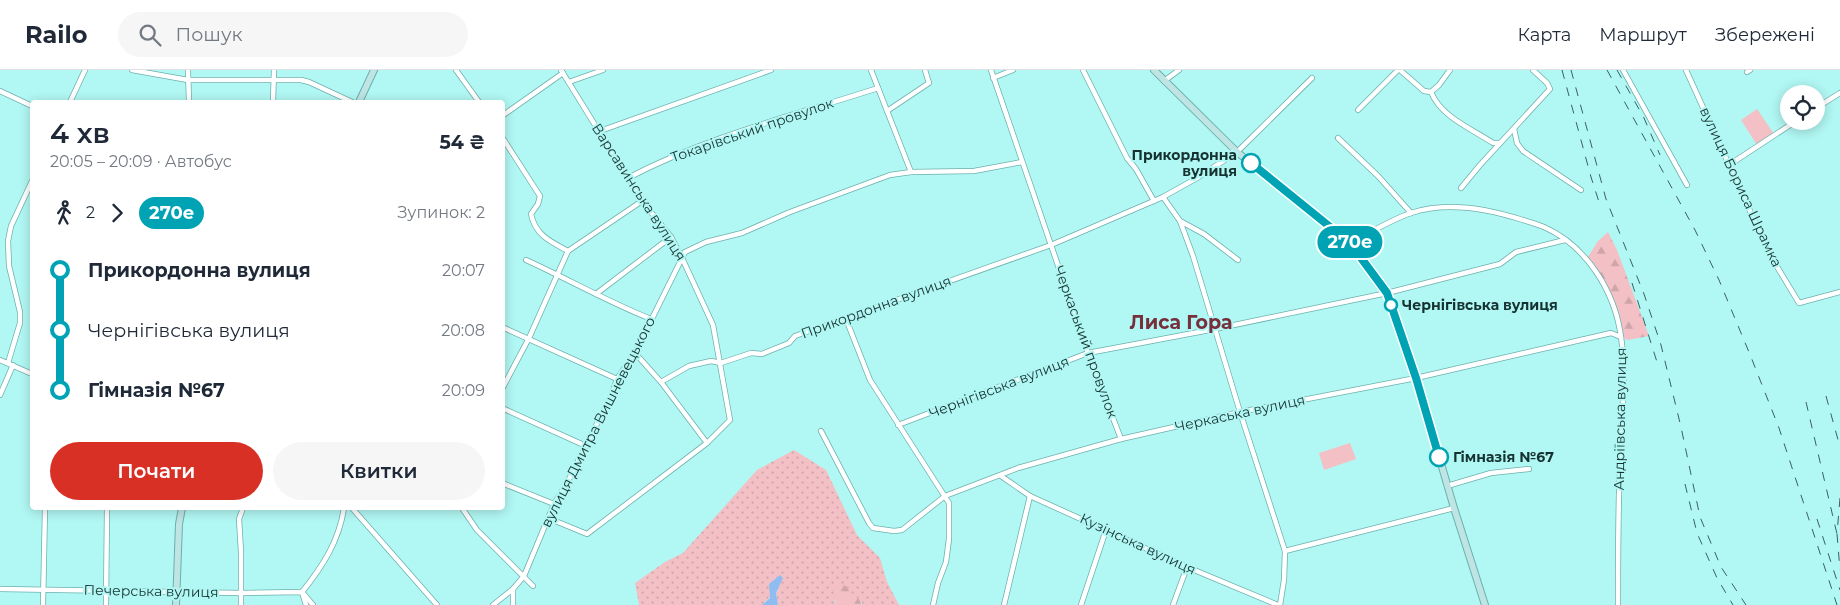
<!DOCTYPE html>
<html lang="uk">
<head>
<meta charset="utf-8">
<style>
  body { margin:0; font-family:Montserrat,sans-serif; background:#f6f6f7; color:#1f2937; height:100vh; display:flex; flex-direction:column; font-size:19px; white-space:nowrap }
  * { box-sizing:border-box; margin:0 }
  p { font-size:16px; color:#747a83 }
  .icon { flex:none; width:28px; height:28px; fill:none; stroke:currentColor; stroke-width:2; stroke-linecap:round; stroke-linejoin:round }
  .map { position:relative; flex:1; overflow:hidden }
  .sheet { position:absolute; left:30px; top:30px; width:475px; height:410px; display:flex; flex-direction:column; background:#fff; border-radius:5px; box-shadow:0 2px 12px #0003 }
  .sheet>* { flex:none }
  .badge { padding:0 10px; border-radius:16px; font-size:18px; line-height:32px }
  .controls { position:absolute; left:1780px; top:15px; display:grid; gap:10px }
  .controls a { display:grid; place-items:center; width:45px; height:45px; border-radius:50%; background:#fff; box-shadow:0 2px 12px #0003; font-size:25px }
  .map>.badge { position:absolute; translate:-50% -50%; box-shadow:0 0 0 2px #fff }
  .legs { display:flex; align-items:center; gap:8px; height:55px; padding:0 20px; font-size:16px }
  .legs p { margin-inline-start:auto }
  .headline { display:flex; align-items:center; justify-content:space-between; height:85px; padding:0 20px }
  h1 { font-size:28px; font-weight:600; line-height:38px }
  .primary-button { display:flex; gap:10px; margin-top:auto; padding:10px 20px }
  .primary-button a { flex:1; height:58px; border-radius:30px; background:#d93025; color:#fff; font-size:20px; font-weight:600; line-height:58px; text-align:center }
  .primary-button a+a { background:#f6f6f7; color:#1f2937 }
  ul { padding:0 20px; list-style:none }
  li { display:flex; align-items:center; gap:18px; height:60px; font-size:19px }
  li i { display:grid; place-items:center; width:8px; height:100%; margin:0 6px; background:currentColor }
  li i::after { content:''; width:12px; height:12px; margin:-6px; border:4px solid; border-radius:50%; background:#fff }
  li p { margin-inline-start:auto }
  li:first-child i { background:linear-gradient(#0000 50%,currentColor 0) }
  li:last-child i { background:linear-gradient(currentColor 50%,#0000 0) }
  header { display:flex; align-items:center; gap:30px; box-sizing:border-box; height:70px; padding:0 25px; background:#fff; border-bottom:1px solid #e0e1e3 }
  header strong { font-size:24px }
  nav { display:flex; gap:28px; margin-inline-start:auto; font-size:18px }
  .search { width:350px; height:45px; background:#f6f6f7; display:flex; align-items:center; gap:12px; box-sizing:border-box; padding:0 18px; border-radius:28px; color:#747a83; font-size:19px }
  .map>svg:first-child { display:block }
</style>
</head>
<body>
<header>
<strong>Railo</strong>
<div class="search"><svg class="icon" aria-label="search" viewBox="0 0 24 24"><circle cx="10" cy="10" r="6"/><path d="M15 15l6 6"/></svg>Пошук</div>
<nav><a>Карта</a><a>Маршрут</a><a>Збережені</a></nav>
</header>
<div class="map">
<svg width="1840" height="535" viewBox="0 0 1840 535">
  <defs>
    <pattern id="green-dots" width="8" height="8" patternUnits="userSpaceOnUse" patternTransform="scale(1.25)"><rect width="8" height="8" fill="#f3c0c5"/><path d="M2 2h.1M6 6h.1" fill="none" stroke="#cfa5aa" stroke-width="1.8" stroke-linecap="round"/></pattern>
    <pattern id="forest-firs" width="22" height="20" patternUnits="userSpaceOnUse" patternTransform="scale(1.25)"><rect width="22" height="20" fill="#f3c0c5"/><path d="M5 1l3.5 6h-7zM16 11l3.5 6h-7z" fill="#cfa5aa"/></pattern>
  </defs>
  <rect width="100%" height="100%" fill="#b1f7f3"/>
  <polygon fill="url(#green-dots)" points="794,380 826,400 857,465 880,488 887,512 899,535 862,535 862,532 834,530 836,535 778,535 776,523 779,518 762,535 639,535 635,513 665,492 683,483 757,400"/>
  <g fill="url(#forest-firs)">
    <polygon points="1608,162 1617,180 1649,266 1628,270 1621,267 1611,228 1586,190 1598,171"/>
    <polygon points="837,514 843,514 851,521 853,526 858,528 862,535 836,535 833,519"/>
  </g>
  <g fill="#f3c0c5">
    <polygon points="1757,39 1774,64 1757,75 1741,50"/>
    <polygon points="1350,373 1356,389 1324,400 1319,383"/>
  </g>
  <polygon fill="#8fbdf2" points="780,505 783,508 776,523 778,535 762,535 770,528 769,514"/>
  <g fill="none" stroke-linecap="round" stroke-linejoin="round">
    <defs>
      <g id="minor">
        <polyline points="132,0 188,10 301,10 309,12 352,32"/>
        <polyline points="188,0 189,32"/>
        <polyline points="456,0 479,32"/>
        <polyline points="871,0 911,102"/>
        <polyline points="991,0 1088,283 1121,369"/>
        <polyline points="1083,0 1127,88 1136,99 1154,131"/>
        <path d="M1400 0 1424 21 1431 22C1441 47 1472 59 1493 73H1500"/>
        <polyline points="1623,0 1687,115"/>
        <polyline points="1686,0 1770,185 1799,233 1840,222"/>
        <polyline points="1747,2 1750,0"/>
        <polyline points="993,8 1013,0"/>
        <polyline points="1164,11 1179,0"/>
        <polyline points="569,12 603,0"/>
        <polyline points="0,21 32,36"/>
        <polyline points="1431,22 1439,15 1450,0"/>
        <polyline points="70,32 85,0"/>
        <polyline points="273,32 274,0"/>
        <polyline points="1816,38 1840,23"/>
        <polyline points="1358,40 1398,0"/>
        <polyline points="887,41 929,13 925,0"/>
        <polyline points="502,46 563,3"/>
        <polyline points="1514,59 1517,73 1523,81 1581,120"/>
        <polyline points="600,61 771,0"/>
        <path d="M502 67 540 126 538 134 531 144C535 165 551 172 568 181"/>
        <polyline points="1338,68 1378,106 1411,143"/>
        <polyline points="1729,95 1796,51"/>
        <path d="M628 108C706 67 795 45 878 18"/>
        <polyline points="1461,118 1480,95 1550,19 1547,13 1533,0"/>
        <polyline points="1163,127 1180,151 1193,186 1240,342 1285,481 1284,510 1280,535"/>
        <polyline points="1180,151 1204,164 1238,190"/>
        <path d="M1350 173C1370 163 1390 150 1411 143 1446 131 1489 139 1523 150 1530 152 1537 154 1544 157 1587 176 1615 222 1621 267 1627 305 1621 352 1620 391 1618 439 1618 487 1618 535"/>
        <path d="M526 190C568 209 608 232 651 249"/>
        <polyline points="596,224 671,167"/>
        <polyline points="846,249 870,310 949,433 949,469 946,492 938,513 933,535"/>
        <polyline points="502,257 617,309"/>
        <polyline points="635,283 661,312 707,373"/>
        <polyline points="0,290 32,304"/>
        <polyline points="8,293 20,253 20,242 9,196 8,171 11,156 32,111"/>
        <polyline points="661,312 689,296 711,291 721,293 751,283 762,284 789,273 795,266 1051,175 1163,127 1197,108 1237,82 1312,8"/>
        <polyline points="502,319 529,268 568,181 642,131"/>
        <polyline points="0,325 13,295"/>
        <polyline points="502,338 586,376"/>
        <polyline points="898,355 1088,283 1215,259 1387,223 1500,194 1516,182 1565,170"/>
        <polyline points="821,361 869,453 873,458 894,461 902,460 945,426 1018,398 1121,369 1240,342 1416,308 1611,263 1621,267"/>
        <polyline points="1001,406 1030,426 1187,497 1278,535"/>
        <polyline points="502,413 554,434"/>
        <polyline points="1447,416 1491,403 1529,399"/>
        <polyline points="352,438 437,535"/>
        <polyline points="462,438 477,460 533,516"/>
        <polyline points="548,448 587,464 707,373 730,350 713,255 682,188 671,167 642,131 561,0"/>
        <polyline points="1285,481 1454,438"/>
        <polyline points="0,519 241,523 302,522 313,535"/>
        <polyline points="513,519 513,535"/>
        <polyline points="43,535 45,438"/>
        <polyline points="106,535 107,438"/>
        <polyline points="241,535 241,482 239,449 243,438"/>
        <path d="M306 535 302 522C323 496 339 471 344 438"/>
        <polyline points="493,535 513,519 524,506 554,434 567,413 611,326 617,309 635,283 685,182 706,172 742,163 790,142 890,105 911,102 974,101 1022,92"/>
        <polyline points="1004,535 1030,426"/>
        <polyline points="1081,535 1106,460"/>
        <polyline points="1173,535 1187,497"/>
      </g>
      <g id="secondary">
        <polyline points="1154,0 1237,82 1350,173 1387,223 1416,308 1454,438 1485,535"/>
        <polyline points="359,32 374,0"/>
        <polyline points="176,535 179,454 182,438"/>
      </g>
    </defs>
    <use href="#minor" stroke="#6cb0ad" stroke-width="6"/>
    <use href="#secondary" stroke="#6cb0ad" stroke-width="8"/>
    <use href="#minor" stroke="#fff" stroke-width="4.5"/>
    <use href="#secondary" stroke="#bee4e3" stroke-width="6"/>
    <g stroke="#3a6160" stroke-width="1" stroke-dasharray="9 9" stroke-linecap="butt">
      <polyline points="1562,0 1591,107 1599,132"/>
      <polyline points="1571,0 1606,129 1644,224 1661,275 1681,357 1700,447 1721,497 1746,535"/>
      <polyline points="1607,0 1695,160 1719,210 1751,287 1779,358 1837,535"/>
      <polyline points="1617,0 1644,48 1660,85"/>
      <polyline points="1632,213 1657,292"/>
      <polyline points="1826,326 1840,377"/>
      <polyline points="1806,332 1837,464"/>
      <polyline points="1685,414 1697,463 1717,508 1733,535"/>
      <polyline points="1840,428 1837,464 1840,500"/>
      <polyline points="1817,449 1840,520"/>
    </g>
  </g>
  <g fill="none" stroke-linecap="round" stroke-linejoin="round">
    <defs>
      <polyline id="line-1" points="1251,93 1350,173 1387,223 1416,308 1439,387"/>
    </defs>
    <use href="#line-1" stroke="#fff" stroke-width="11"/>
    <use href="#line-1" stroke="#00a3b4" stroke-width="8"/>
  </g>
  <g fill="#fff" stroke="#00a3b4" stroke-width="2.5">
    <circle cx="1251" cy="93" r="9"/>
    <circle cx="1391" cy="235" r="6"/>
    <circle cx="1439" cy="387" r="9"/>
  </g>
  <g text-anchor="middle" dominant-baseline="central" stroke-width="4" stroke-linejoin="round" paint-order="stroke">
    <g font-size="14" fill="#153231" stroke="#b1f7f3">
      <text transform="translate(752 60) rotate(-19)">Токарівський провулок</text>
      <text transform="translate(1741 117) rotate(65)">вулиця Бориса Шрамка</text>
      <text transform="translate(639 122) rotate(57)">Варсавинська вулиця</text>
      <text transform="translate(876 237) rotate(-20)">Прикордонна вулиця</text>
      <text transform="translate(1086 272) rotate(70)">Черкаський провулок</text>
      <text transform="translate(999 317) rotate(-21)">Чернігівська вулиця</text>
      <text transform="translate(1240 343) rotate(-12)">Черкаська вулиця</text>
      <text transform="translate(1620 349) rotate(-89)">Андріївська вулиця</text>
      <text transform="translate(598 352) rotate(-63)">вулиця Дмитра Вишневецького</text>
      <text transform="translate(1138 474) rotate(25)">Кузінська вулиця</text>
      <text transform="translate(151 521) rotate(1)">Печерська вулиця</text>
    </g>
    <g font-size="14" font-weight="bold" fill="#153231" stroke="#b1f7f3" text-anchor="start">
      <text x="1237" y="85" text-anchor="end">Прикордонна<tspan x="1237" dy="16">вулиця</tspan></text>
      <text x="1402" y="235">Чернігівська вулиця</text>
      <text x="1453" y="387">Гімназія №67</text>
    </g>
    <g font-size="19" font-weight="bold" fill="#762f3b" stroke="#b1f7f3">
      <text x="1181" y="252">Лиса Гора</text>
    </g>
  </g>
</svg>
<div class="controls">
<a><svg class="icon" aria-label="locate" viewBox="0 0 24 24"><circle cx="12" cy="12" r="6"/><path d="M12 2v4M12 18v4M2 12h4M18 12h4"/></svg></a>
</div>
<b class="badge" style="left:1350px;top:172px;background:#00a3b4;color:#fff">270е</b>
<section class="sheet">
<div class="headline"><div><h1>4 хв</h1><p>20:05 – 20:09 · Автобус</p></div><b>54 ₴</b></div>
<div class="legs"><svg class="icon" aria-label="walk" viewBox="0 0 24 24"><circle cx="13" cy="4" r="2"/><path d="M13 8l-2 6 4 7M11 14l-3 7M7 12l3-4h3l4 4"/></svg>2<svg class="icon" aria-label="forward" viewBox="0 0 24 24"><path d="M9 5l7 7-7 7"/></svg><b class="badge" style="background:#00a3b4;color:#fff">270е</b><p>Зупинок: 2</p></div>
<ul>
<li><i style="color:#00a3b4"></i><b>Прикордонна вулиця</b><p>20:07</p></li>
<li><i style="color:#00a3b4"></i><span>Чернігівська вулиця</span><p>20:08</p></li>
<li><i style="color:#00a3b4"></i><b>Гімназія №67</b><p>20:09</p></li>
</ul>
<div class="primary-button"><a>Почати</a><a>Квитки</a></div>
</section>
</div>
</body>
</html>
